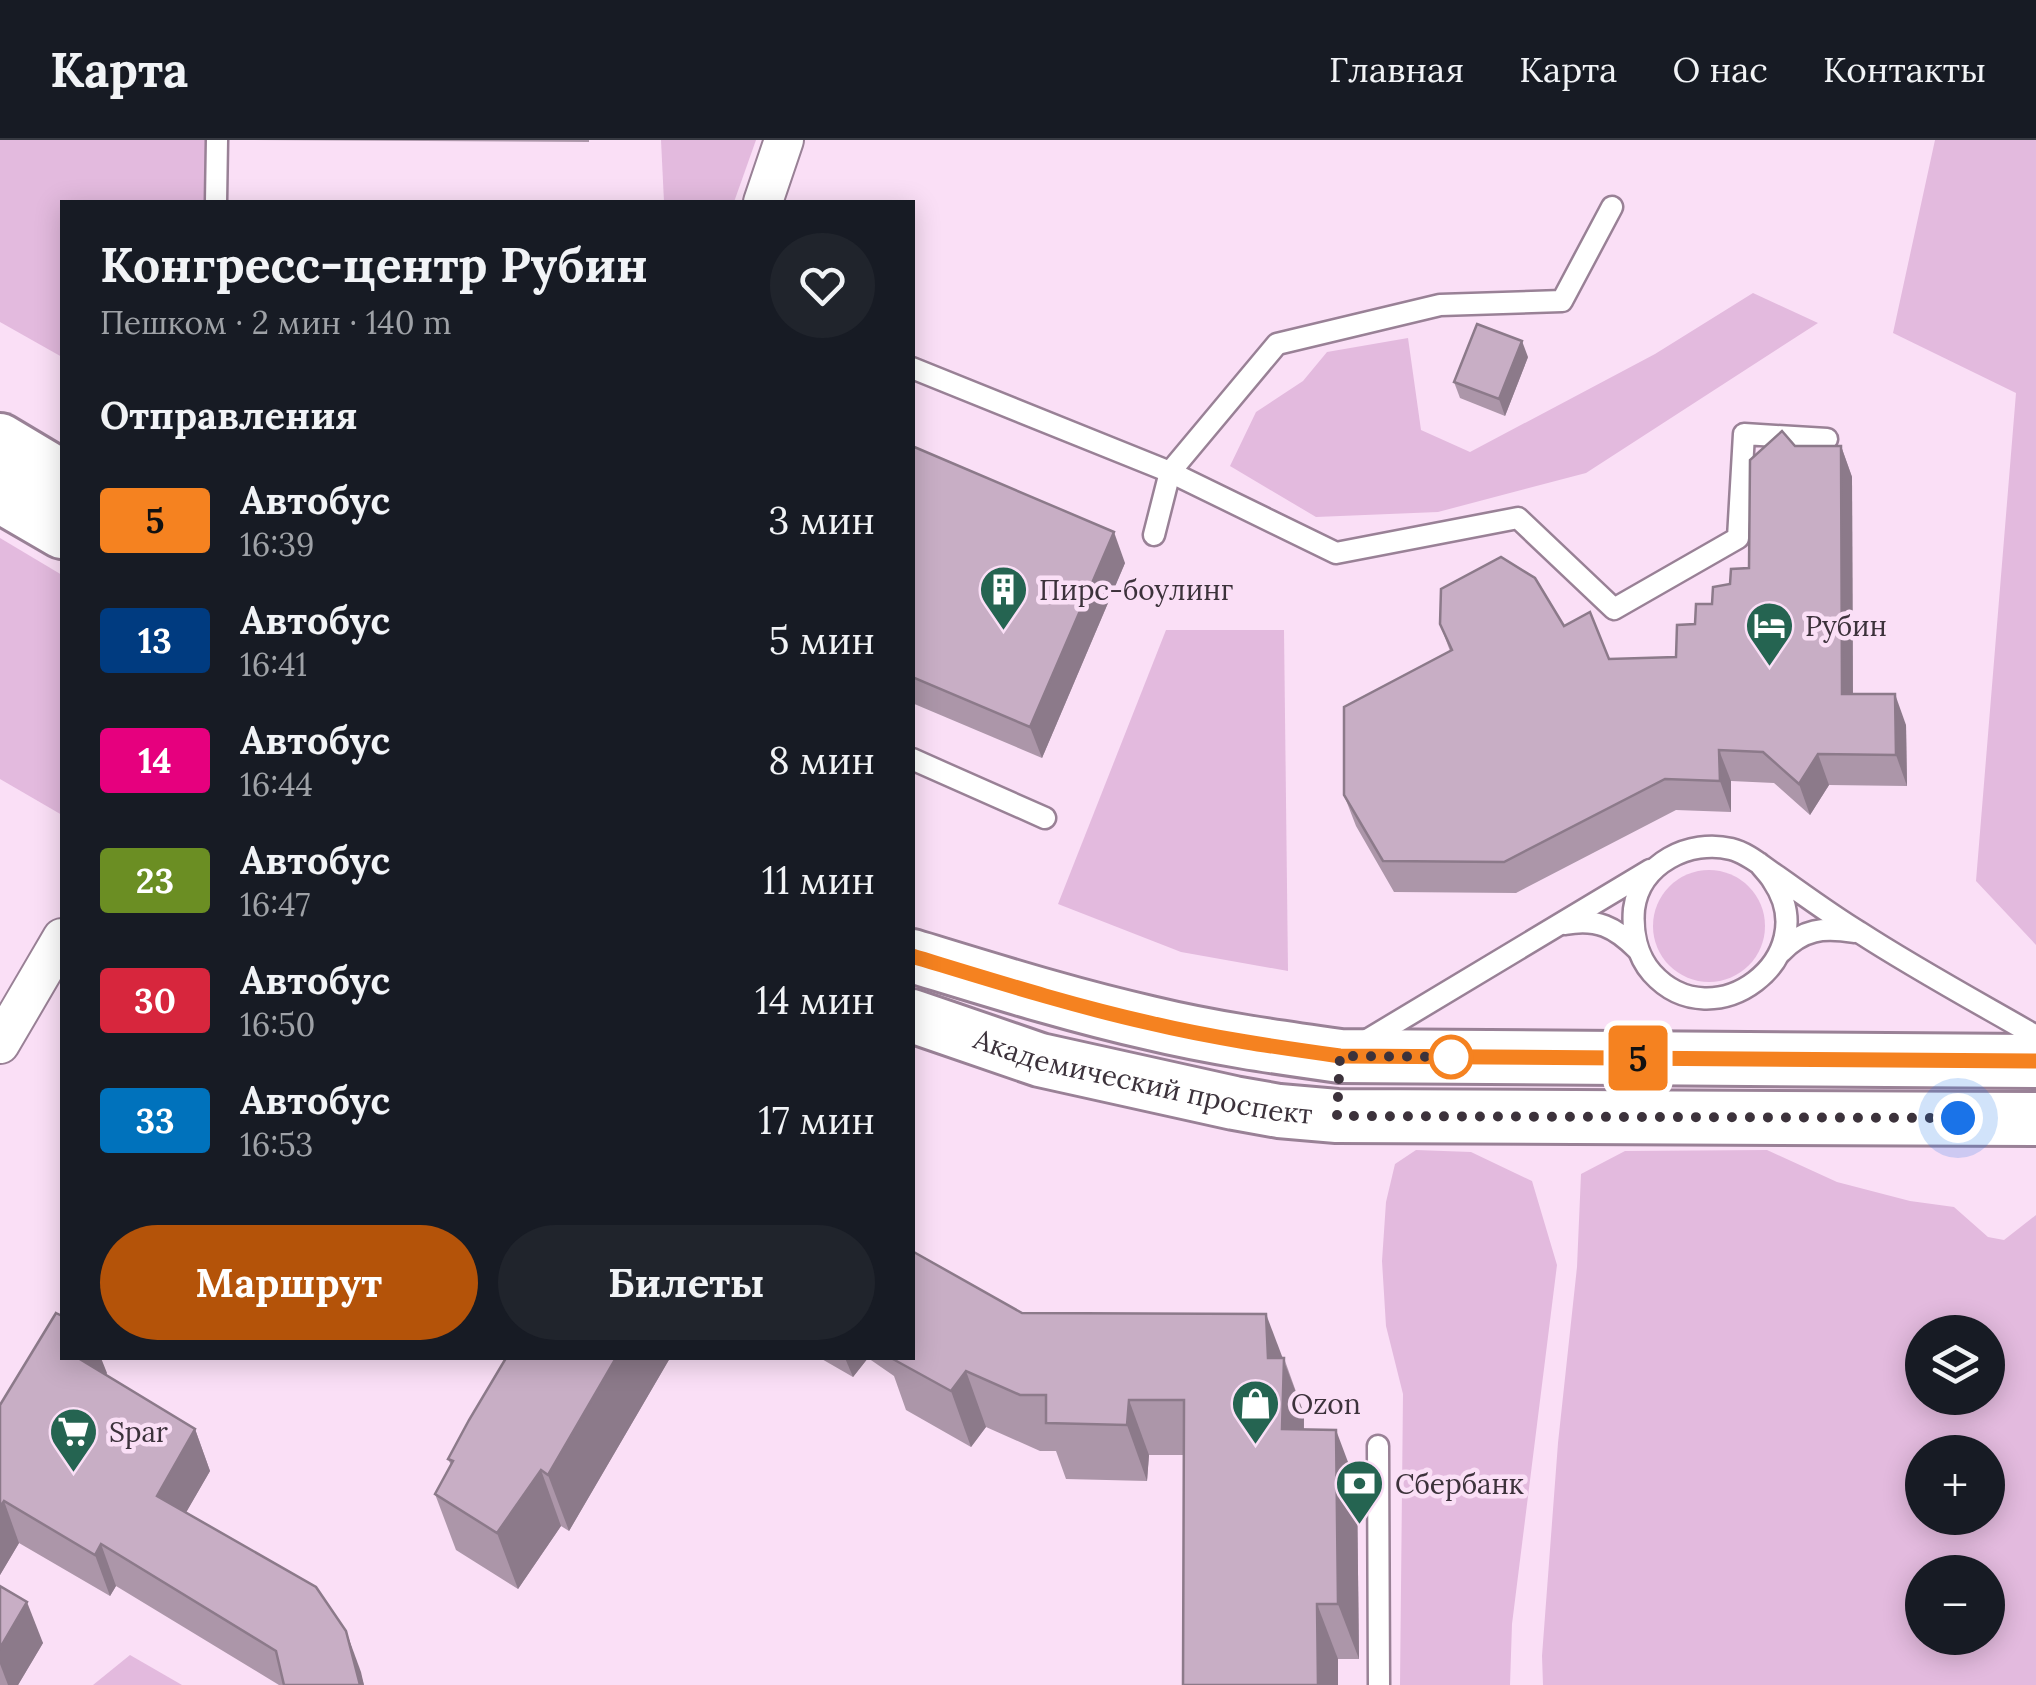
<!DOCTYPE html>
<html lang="ru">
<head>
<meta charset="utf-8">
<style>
  body { margin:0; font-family:Lora,serif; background:#20242c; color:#f1f3f6; height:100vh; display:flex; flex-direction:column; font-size:38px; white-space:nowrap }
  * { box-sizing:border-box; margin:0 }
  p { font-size:32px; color:#9ea1a6 }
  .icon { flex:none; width:55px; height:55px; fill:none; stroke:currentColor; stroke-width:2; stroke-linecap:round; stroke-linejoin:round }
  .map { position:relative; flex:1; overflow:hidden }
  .sheet { position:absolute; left:60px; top:60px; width:855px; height:1160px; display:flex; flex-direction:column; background:#171b24; border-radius:0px; box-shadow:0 5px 25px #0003 }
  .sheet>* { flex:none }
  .badge { padding:0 20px; border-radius:8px; font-size:35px; line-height:65px }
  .fabs { position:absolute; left:1905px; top:1175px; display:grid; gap:20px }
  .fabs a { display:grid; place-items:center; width:100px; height:100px; border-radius:50%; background:#171b24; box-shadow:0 5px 25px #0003; font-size:50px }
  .you { position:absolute; width:50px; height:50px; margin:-25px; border:8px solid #fff; border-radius:50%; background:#1a73e8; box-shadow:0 0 0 15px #1a73e833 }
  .map>.badge { position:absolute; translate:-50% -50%; box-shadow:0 0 0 5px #fff }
  h2 { padding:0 40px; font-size:38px; line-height:90px }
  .round { display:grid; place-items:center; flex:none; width:105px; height:105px; border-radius:52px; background:#20242c }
  .headline { display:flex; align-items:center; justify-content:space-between; height:170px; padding:0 40px }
  h1 { font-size:48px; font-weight:700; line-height:75px }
  .primary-button { display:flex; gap:20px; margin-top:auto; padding:20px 40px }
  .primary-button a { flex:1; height:115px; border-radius:60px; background:#b45309; color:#fff; font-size:40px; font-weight:700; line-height:115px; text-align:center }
  .primary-button a+a { background:#20242c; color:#f1f3f6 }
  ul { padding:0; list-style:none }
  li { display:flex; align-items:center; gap:30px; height:120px; padding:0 40px }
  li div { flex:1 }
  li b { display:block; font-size:38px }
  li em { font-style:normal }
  li .badge { min-width:110px; font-weight:700; text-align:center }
  header { display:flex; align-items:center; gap:60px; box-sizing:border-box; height:140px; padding:0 50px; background:#171b24; border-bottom:2px solid #363941 }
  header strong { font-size:48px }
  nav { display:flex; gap:55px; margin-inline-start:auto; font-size:35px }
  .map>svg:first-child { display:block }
</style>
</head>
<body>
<header>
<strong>Карта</strong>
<nav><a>Главная</a><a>Карта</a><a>О нас</a><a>Контакты</a></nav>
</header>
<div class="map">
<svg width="2036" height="1545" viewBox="0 0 2036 1545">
  <rect width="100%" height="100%" fill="#fadff6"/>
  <g fill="#e3bade" fill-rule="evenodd">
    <polygon points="0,0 207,0 207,62 62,62 62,217 0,182"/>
    <polygon points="661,0 756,0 734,62 664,62"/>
    <polygon points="1935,0 2036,0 2036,805 1976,741 2016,253 1893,193"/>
    <polygon points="1753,153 1818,183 1586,333 1438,372 1316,377 1230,326 1256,272 1303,241 1327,212 1408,198 1421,290 1470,312 1655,214"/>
    <polygon points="0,398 62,435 62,675 0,639"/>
    <polygon points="1166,490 1284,490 1288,831 1181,812 1058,764"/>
    <circle cx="1709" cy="786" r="56"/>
    <polygon points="1416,1010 1471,1012 1532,1041 1557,1125 1512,1484 1510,1545 1400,1545 1403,1254 1386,1186 1382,1121 1386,1062 1395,1024"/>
    <path d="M1767 1010 1837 1042 1910 1061 1954 1067 1988 1097 2004 1100 2036 1075V1545H1543L1542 1516 1558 1303 1577 1127 1581 1034 1625 1011ZM1922 1192H1988V1258H1922ZM1922 1312H1988V1378H1922ZM1922 1432H1988V1498H1922Z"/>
    <polygon points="130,1515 182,1545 93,1545"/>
  </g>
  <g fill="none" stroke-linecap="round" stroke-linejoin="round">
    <defs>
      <g id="service">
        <polyline points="216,62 217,0"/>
        <polyline points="1612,67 1562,161 1440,165 1277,204 1170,332 1336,413 1518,378 1614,469 1738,398 1744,294 1827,299"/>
        <polyline points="912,228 1170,332 1154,395"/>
        <polyline points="912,619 1045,678"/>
        <path d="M1759 723C1763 729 1769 734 1773 741 1825 817 1714 902 1652 833 1637 816 1632 792 1634 769 1640 723 1690 699 1731 709 1748 713 1763 727 1777 736 1804 755 1831 775 1859 792 1916 829 1977 862 2036 896"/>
        <path d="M1565 784C1597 778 1615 787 1637 809"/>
        <path d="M1781 812C1803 789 1823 787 1854 792"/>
        <polyline points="1362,903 1650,730"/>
        <polyline points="1378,1306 1379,1545"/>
      </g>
      <g id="minor">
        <polyline points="763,62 784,0"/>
        <polyline points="0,904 62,798"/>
      </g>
      <g id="secondary">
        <polyline points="0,300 62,337"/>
        <polyline points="0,356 62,392"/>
        <path d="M912 816C991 840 1070 865 1150 883 1212 898 1276 907 1340 916L2036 921"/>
        <path id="s1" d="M912 876 1040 920 1234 963 1279 971 1337 976 2036 979"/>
      </g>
    </defs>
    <use href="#service" stroke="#998196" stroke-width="25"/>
    <use href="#minor" stroke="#998196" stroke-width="42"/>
    <use href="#secondary" stroke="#998196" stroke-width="58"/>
    <use href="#service" stroke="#fff" stroke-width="20"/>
    <use href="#minor" stroke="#fff" stroke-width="38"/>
    <use href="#secondary" stroke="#fff" stroke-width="52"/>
  </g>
  <g fill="#ac96a9">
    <polygon points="242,0 589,0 589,2"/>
    <polygon points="1528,217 1505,276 1460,258 1454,242"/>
    <polygon points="912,306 1125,423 1042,618 912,563"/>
    <polygon points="1795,306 1841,306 1852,337 1853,554 1906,585 1907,646 1829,645 1810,675 1774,643 1731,641 1731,672 1676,670 1516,753 1394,752 1356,686 1344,655 1450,511 1440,484 1564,486 1609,519 1676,517 1695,484 1712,464 1749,428"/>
    <polygon points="1022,1173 1284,1218 1304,1274 1304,1289 1357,1346 1359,1519 1338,1519 1338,1545 1183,1545 1184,1315 1149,1315 1147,1341 1066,1339 1056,1311 1040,1311 986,1287 971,1307 906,1270 894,1236 868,1218 853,1237 820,1218 912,1218"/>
    <polygon points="506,1218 670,1218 569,1391 561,1386 518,1449 456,1410 435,1354 451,1325 448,1319"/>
    <polygon points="107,1233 106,1235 195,1289 210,1331 186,1372 346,1491 364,1545 279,1545 116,1446 110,1456 19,1403 0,1435 0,1265"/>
    <polygon points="0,1446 43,1503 18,1545 0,1545"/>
  </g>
  <g fill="#8c7a8a">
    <polygon points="1522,201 1528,217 1505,276 1499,259"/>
    <polygon points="1841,306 1852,337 1853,585 1842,554"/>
    <polygon points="1114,392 1125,423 1042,618 1030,587"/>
    <polygon points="1895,554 1906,585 1907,646 1896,615"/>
    <polygon points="1719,610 1731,641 1731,672 1720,641"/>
    <polygon points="1818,614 1829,645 1810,675 1799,644"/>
    <polygon points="1266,1174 1304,1274 1303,1345 1282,1289 1268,1218"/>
    <polygon points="78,1218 101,1218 107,1233 93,1259"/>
    <polygon points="616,1218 670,1218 569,1391 548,1335"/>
    <polygon points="845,1218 868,1218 853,1237"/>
    <polygon points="966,1231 986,1287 971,1307 951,1251"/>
    <polygon points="1129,1260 1149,1315 1147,1341 1127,1285"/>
    <polygon points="195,1289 210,1331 172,1397 157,1356"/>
    <polygon points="1336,1290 1357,1346 1359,1519 1338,1464"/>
    <polygon points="541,1330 561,1386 518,1449 497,1393"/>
    <polygon points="4,1361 19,1403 0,1435 0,1367"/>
    <polygon points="101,1404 116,1446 110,1456 95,1415"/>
    <polygon points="27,1462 43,1503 18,1545 8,1545 0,1524 0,1508"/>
    <polygon points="1317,1464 1338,1519 1338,1545 1318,1545"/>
    <polygon points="346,1491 361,1532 364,1545 360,1545"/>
  </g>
  <g fill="#c8aec5" stroke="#8c7a8a" stroke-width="2.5">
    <polygon points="1477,184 1522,201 1499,259 1454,242"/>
    <polygon points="1782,291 1795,306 1841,306 1842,554 1895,554 1896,615 1818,614 1799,644 1763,612 1719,610 1720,641 1665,639 1504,722 1383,721 1344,655 1344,567 1452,510 1440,484 1441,449 1501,417 1535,438 1564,486 1590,472 1609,519 1676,517 1677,485 1695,484 1696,464 1712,464 1713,447 1730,444 1731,429 1749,428 1750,320"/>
    <polygon points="912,306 1114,392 1030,587 912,537"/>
    <polygon points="912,1111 1022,1173 1266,1174 1268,1218 1284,1218 1282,1289 1336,1290 1338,1464 1317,1464 1318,1545 1183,1545 1184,1260 1129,1260 1127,1285 1046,1283 1046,1255 1020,1255 966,1231 951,1251 891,1218 912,1218"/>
    <polygon points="56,1173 62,1176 62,1218 78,1218 195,1289 157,1356 316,1447 346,1491 360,1545 284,1545 276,1511 101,1404 95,1415 4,1361 0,1367 0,1265"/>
    <polygon points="506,1218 616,1218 548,1335 541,1330 497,1393 435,1354 453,1321 448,1319 469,1280"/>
    <polygon points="0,1446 27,1462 0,1508"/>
  </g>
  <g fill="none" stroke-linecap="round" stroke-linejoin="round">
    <defs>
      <path id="line" d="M912 816C991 840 1070 865 1150 883 1213 898 1276 907 1340 916L2036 921"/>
    </defs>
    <use href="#line" stroke="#fff" stroke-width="22"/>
    <use href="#line" stroke="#f58220" stroke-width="15"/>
    <polyline stroke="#3c323b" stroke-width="10" stroke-dasharray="0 18" points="1451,917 1456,917 1340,916 1337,976 1958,978"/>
  </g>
  <defs>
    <symbol id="building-pin" viewBox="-11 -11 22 30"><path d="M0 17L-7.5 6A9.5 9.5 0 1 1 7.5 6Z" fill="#256451" stroke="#fadff6"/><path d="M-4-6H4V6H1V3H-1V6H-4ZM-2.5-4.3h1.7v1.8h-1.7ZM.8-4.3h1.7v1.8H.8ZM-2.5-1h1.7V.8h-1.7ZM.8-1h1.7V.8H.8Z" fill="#fff"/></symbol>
    <symbol id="hotel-pin" viewBox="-11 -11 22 30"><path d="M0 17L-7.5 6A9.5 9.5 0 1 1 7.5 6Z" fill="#256451" stroke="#fadff6"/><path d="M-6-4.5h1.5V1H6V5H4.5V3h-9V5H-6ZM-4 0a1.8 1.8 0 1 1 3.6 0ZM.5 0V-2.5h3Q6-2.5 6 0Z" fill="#fff"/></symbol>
    <symbol id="shop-pin" viewBox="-11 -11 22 30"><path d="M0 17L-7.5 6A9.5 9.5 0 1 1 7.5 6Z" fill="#256451" stroke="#fadff6"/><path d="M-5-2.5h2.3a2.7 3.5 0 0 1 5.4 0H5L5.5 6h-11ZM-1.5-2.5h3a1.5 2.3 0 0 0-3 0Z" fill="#fff"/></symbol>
    <symbol id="supermarket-pin" viewBox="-11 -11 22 30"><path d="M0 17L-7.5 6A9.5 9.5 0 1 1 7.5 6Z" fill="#256451" stroke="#fadff6"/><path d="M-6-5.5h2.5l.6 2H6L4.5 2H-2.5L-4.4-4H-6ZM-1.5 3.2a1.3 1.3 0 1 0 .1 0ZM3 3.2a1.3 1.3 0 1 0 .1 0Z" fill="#fff"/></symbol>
    <symbol id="bank-pin" viewBox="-11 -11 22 30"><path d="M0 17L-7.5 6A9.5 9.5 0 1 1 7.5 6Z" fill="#256451" stroke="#fadff6"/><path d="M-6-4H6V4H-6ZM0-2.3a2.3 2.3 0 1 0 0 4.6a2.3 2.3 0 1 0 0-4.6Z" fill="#fff"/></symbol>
  </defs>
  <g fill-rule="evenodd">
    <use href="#building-pin" x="976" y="422" width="55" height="75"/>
    <use href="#hotel-pin" x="1742" y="458" width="55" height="75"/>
    <use href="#shop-pin" x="1228" y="1236" width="55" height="75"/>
    <use href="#supermarket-pin" x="46" y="1264" width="55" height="75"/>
    <use href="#bank-pin" x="1332" y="1316" width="55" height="75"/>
  </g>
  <circle fill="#fff" stroke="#f58220" stroke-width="5" cx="1451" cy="917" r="20"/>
  <g text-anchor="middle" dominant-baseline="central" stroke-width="9" stroke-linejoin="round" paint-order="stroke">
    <g font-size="28" fill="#3c323b" stroke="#fadff6" text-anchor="start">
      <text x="1039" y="450">Пирс-боулинг</text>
      <text x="1805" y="486">Рубин</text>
      <text x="1291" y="1264">Ozon</text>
      <text x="109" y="1292">Spar</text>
      <text x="1395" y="1344">Сбербанк</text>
    </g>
    <g font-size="28" fill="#3c323b" stroke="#fadff6">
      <text stroke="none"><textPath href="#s1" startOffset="240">Академический проспект</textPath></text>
    </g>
  </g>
</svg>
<div class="fabs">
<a><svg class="icon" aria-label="layers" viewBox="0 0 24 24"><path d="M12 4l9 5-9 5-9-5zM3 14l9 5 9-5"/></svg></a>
<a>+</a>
<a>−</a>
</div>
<div class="you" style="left:1958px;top:978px"></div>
<b class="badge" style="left:1638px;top:918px;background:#f58220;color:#111">5</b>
<section class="sheet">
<div class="headline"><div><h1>Конгресс-центр Рубин</h1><p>Пешком · 2 мин · 140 m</p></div><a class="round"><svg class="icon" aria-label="heart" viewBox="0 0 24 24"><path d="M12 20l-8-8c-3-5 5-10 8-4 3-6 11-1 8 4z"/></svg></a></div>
<h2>Отправления</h2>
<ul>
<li><span class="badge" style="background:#f58220;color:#111">5</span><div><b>Автобус</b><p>16:39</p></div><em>3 мин</em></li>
<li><span class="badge" style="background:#003b80;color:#fff">13</span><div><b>Автобус</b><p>16:41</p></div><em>5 мин</em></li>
<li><span class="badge" style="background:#e6007e;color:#fff">14</span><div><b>Автобус</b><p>16:44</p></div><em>8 мин</em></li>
<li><span class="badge" style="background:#6b8e23;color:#fff">23</span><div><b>Автобус</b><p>16:47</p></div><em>11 мин</em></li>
<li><span class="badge" style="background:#d7263d;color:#fff">30</span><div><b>Автобус</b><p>16:50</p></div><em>14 мин</em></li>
<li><span class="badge" style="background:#0072bc;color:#fff">33</span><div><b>Автобус</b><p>16:53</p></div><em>17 мин</em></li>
</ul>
<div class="primary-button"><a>Маршрут</a><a>Билеты</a></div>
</section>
</div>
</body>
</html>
